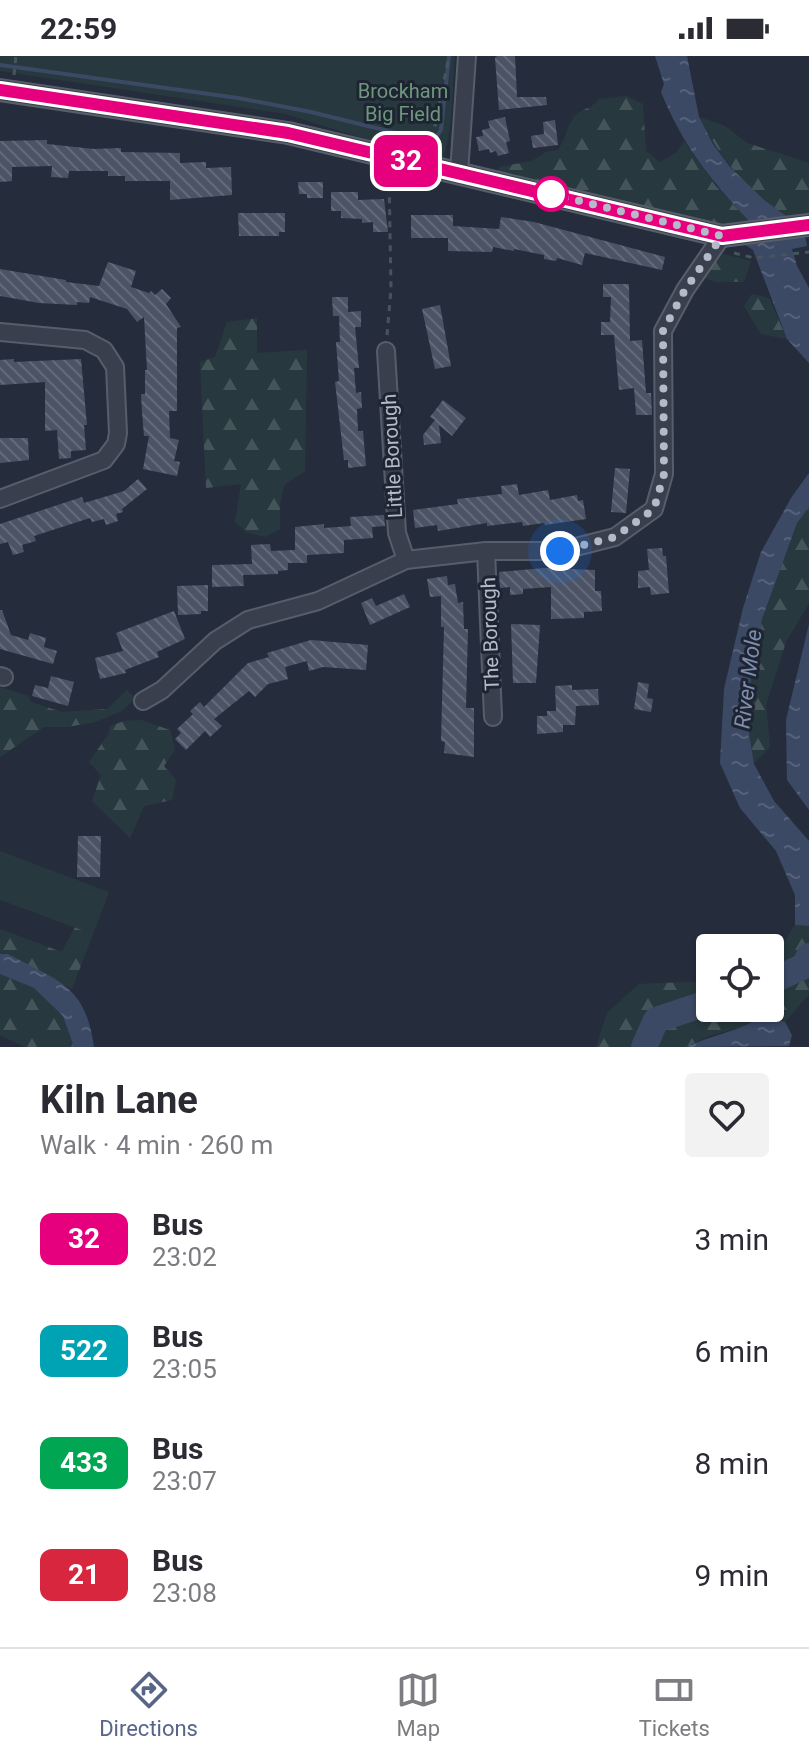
<!DOCTYPE html>
<html lang="en">
<head>
<meta charset="utf-8">
<style>
  body { margin:0; font-family:Roboto,sans-serif; background:#f2f2f3; color:#2b2b33; height:100vh; display:flex; flex-direction:column; font-size:30px; white-space:nowrap }
  * { box-sizing:border-box; margin:0 }
  p { font-size:26px; color:#7c7c81 }
  .icon { flex:none; width:44px; height:44px; fill:none; stroke:currentColor; stroke-width:2; stroke-linecap:round; stroke-linejoin:round }
  .map { position:relative; height:991px; overflow:hidden }
  .side { display:flex; flex-direction:column; background:#fff; flex:1 }
  .side>* { flex:none }
  .badge { padding:0 16px; border-radius:12px; font-size:28px; line-height:52px }
  .buttons { position:absolute; left:696px; top:878px; display:grid; gap:16px }
  .buttons a { display:grid; place-items:center; width:88px; height:88px; border-radius:8px; background:#fff; box-shadow:0 2px 6px #0004; font-size:40px }
  .you { position:absolute; width:40px; height:40px; margin:-20px; border:6px solid #fff; border-radius:50%; background:#1a73e8; box-shadow:0 0 0 12px #1a73e833 }
  .map>.badge { position:absolute; translate:-50% -50%; box-shadow:0 0 0 4px #fff }
  .round { display:grid; place-items:center; flex:none; width:84px; height:84px; border-radius:8px; background:#f2f2f3 }
  .head { display:flex; align-items:center; justify-content:space-between; height:136px; padding:0 40px }
  h1 { font-size:38px; font-weight:700; line-height:60px }
  ul { padding:0; list-style:none }
  li { display:flex; align-items:center; gap:24px; height:112px; padding:0 40px }
  li div { flex:1 }
  li b { display:block; font-size:30px }
  li em { font-style:normal }
  li .badge { min-width:88px; font-weight:700; text-align:center }
  .status { display:flex; justify-content:space-between; align-items:center; height:56px; padding:0 40px; background:#fff; direction:ltr }
  .status svg { height:22px; fill:currentColor }
  .dock { display:flex; justify-content:space-around; align-items:center; height:112px; border-top:2px solid #e1e1e2; background:#fff; font-size:22px; color:#7c7c81 }
  .dock a { display:grid; justify-items:center; gap:4px }
  .dock .current { color:#586589 }
  .map>svg:first-child { display:block }
</style>
</head>
<body>
<div class="status"><b>22:59</b><svg viewBox="0 0 49 12"><path d="M0 12V9h3v3zM5 12V6h3v6zM10 12V3h3v9zM15 12V0h3v12zM26 1h20v11H26zM47 4h2v5h-2z"/></svg></div>
<div class="map">
<svg width="809" height="991" viewBox="0 0 809 991">
  <defs>
    <pattern id="forest-firs" width="22" height="20" patternUnits="userSpaceOnUse" patternTransform="scale(2)"><rect width="22" height="20" fill="#27393e"/><path d="M5 1l3.5 6h-7zM16 11l3.5 6h-7z" fill="#445458"/></pattern>
    <pattern id="water-ripples" width="26" height="14" patternUnits="userSpaceOnUse" patternTransform="scale(2)"><rect width="26" height="14" fill="#3c4965"/><path d="M2 4q2-2 4 0t4 0M15 11q2-2 4 0t4 0" fill="none" stroke="#56617a"/></pattern>
    <pattern id="building-back-hatch" width="6" height="6" patternUnits="userSpaceOnUse" patternTransform="scale(2)"><rect width="6" height="6" fill="#4b5365"/><path d="M-1 5l2 2M0 0l6 6M5-1l2 2" fill="none" stroke="#636a7a"/></pattern>
  </defs>
  <rect width="100%" height="100%" fill="#252d3d"/>
  <g fill="url(#forest-firs)">
    <path d="M627 40 643 48 646 95 660 106 677 96 684 85 715 129 749 165 721 172 498 118 499 111 532 105 546 96 558 94C565 85 569 63 577 58 586 51 590 54 599 43Z"/>
    <path d="M699 61 725 70 747 87 809 107V164C803 164 796 166 791 163 753 145 717 97 699 61Z"/>
    <polygon points="720,197 751,205 744,226 716,226 704,222"/>
    <polygon points="752,238 769,242 787,283 761,278 744,250"/>
    <polygon points="257,262 257,297 307,294 305,415 284,429 280,449 280,473 265,481 246,476 235,466 241,428 206,432 200,306 215,301 227,266"/>
    <polygon points="809,451 809,547 786,586 766,649 770,691 754,707 748,671 751,619 762,563 797,466"/>
    <polygon points="0,631 28,640 31,646 62,656 107,653 127,634 135,642 122,655 95,666 68,671 44,671 0,701"/>
    <polygon points="141,664 170,674 175,694 164,710 176,724 172,744 144,750 130,782 92,745 101,719 89,706 109,677 110,670 124,665"/>
    <polygon points="795,869 809,870 809,938 785,966 765,959 748,970 711,979 686,991 596,991 607,957 639,928 710,925 710,952 770,952 770,901 778,896"/>
    <polygon points="75,871 93,878 72,933 8,898 0,898 0,873 62,896"/>
    <polygon points="0,918 34,932 63,960 74,991 25,991 0,979"/>
  </g>
  <g fill="#27393e">
    <path d="M0 0H455C452 33 454 71 443 102L435 105 286 58 0 15Z"/>
    <polygon points="0,795 109,836 93,878 0,844"/>
  </g>
  <g fill="url(#water-ripples)">
    <path d="M655 0H687L699 61 713 88 730 111 764 144 793 165H749C710 123 683 90 661 36L664 28Z"/>
    <polygon points="790,175 792,181 805,180 807,190 792,193 797,210 809,232 809,307 787,283 753,194 744,188 751,183"/>
    <polygon points="809,417 809,451 797,467 762,563 751,619 748,671 754,708 774,745 809,785 809,870 795,869 795,839 776,795 740,752 720,707 724,633 743,552 761,496 791,442"/>
    <polygon points="809,568 809,754 787,724 786,664"/>
    <path d="M0 898H8C59 926 85 928 94 991H74L63 960 34 932 0 918Z"/>
    <path d="M765 959 785 966 792 979 789 990 686 991C712 979 741 975 765 959Z"/>
  </g>
  <g fill="none" stroke-linecap="round" stroke-linejoin="round">
    <polyline stroke="#3c4965" stroke-width="4" points="0,9 238,42 311,56 433,86 441,74 449,0"/>
    <g stroke="#3c4965" stroke-width="26">
      <polyline points="770,926 804,910 809,900"/>
      <polyline points="644,991 656,964 710,946"/>
    </g>
  </g>
  <g fill="url(#building-back-hatch)">
    <polygon points="497,0 515,0 517,41 546,41 547,49 499,54 495,2"/>
    <polygon points="505,61 510,85 506,86 509,97 498,100 496,95 490,97 489,93 479,95 476,81 483,80 482,74 490,72 488,65"/>
    <polygon points="555,64 558,89 533,92 531,80 544,78 543,66"/>
    <polygon points="47,84 47,88 94,93 121,92 121,96 180,97 180,107 206,106 206,112 231,111 232,139 170,144 170,125 125,125 125,120 108,120 108,115 69,115 68,122 51,121 52,110 12,111 12,125 0,126 0,85"/>
    <polygon points="298,126 323,126 323,142 307,142 307,138 299,138"/>
    <polygon points="331,136 358,136 358,144 384,143 388,176 373,176 373,166 362,167 362,163 341,162 341,155 331,155"/>
    <polygon points="238,157 285,157 285,176 279,176 279,180 239,180"/>
    <polygon points="411,159 453,159 453,170 499,173 501,161 534,166 665,201 662,214 585,197 582,209 557,202 556,205 544,203 544,199 514,193 514,195 493,191 492,196 448,195 448,182 411,182"/>
    <polygon points="108,206 136,215 131,231 149,237 151,235 155,239 162,233 171,242 166,248 181,271 177,272 177,355 169,355 170,382 179,384 174,405 180,406 177,420 143,413 149,380 144,380 142,356 141,338 145,338 145,314 147,314 144,261 137,266 127,253 90,241 89,247 77,246 77,249 39,247 0,240 0,213 66,224 66,226 99,230"/>
    <polygon points="603,228 629,228 630,285 642,284 646,337 651,337 652,359 636,359 634,332 619,334 614,279 601,279 601,266 610,266 611,241 603,241"/>
    <polygon points="332,241 348,241 348,256 361,255 361,271 355,271 359,312 354,312 356,337 361,336 362,352 357,353 358,375 363,375 366,410 348,412 348,404 344,404 335,326 339,325 336,286 340,286 339,260 333,260"/>
    <polygon points="440,249 451,310 435,313 422,253"/>
    <polygon points="14,303 14,306 81,303 87,369 84,369 86,394 71,395 71,402 59,403 57,374 45,375 45,326 0,329 0,304"/>
    <polygon points="443,344 466,362 452,380 439,369 441,387 424,389 423,379 435,364 430,361"/>
    <polygon points="0,382 28,382 29,404 0,407"/>
    <polygon points="615,412 630,413 626,457 611,456"/>
    <polygon points="138,423 147,433 122,453 123,456 116,458 118,465 106,469 104,463 92,466 90,462 34,480 36,485 22,489 24,496 13,499 8,486 0,488 0,468 82,441 84,447 124,435"/>
    <polygon points="517,428 519,439 548,434 550,444 577,439 578,445 583,444 586,463 545,469 544,467 523,470 522,466 487,470 487,467 438,475 437,469 415,472 413,454 458,448 457,443 502,438 501,430"/>
    <polygon points="384,459 385,470 372,471 373,482 344,484 344,497 307,499 307,507 288,507 288,514 278,515 278,518 243,519 244,530 212,531 212,509 252,508 251,489 270,488 271,495 295,494 295,471 324,468 324,472 351,470 350,461"/>
    <polygon points="662,492 663,500 666,500 669,537 651,539 650,531 638,532 638,515 649,514 647,493"/>
    <polygon points="544,512 595,514 595,535 601,535 602,555 584,556 584,562 551,563 551,531 523,533 523,538 510,539 510,531 500,532 499,516"/>
    <polygon points="447,520 448,529 455,528 458,547 463,546 464,573 468,573 466,652 474,652 474,701 444,697 445,686 441,685 444,571 441,571 441,540 430,541 427,523"/>
    <polygon points="208,529 208,555 201,555 201,558 178,559 177,530"/>
    <polygon points="404,538 410,551 370,569 361,547 372,542 376,550"/>
    <polygon points="0,554 2,554 11,579 28,584 30,577 46,582 44,591 57,595 53,608 0,593"/>
    <polygon points="174,555 185,583 157,596 159,601 125,614 126,617 100,623 95,602 123,595 116,577"/>
    <polygon points="511,568 540,569 536,627 513,627"/>
    <polygon points="311,584 368,589 366,614 323,611 309,615 307,605 285,611 288,623 268,628 255,641 249,635 214,663 222,670 210,681 205,675 186,694 175,683 181,677 177,673 193,658 190,655 200,646 204,651 248,607 269,601 267,597"/>
    <polygon points="51,620 74,626 68,650 32,640 35,629 48,632"/>
    <polygon points="638,626 649,628 647,642 653,643 651,656 634,653"/>
    <polygon points="572,629 572,634 598,633 599,649 576,650 575,669 563,669 563,676 537,678 537,660 547,660 547,655 556,655 555,630"/>
    <polygon points="78,780 101,780 100,821 77,821"/>
  </g>
  <g fill="none" stroke-linecap="round" stroke-linejoin="round">
    <defs>
      <g id="minor">
        <polyline points="459,117 467,0"/>
        <polyline points="0,276 85,284 104,294 115,311 118,377 116,388 104,404 0,443"/>
        <polyline points="386,295 397,477 406,504"/>
        <polyline points="486,495 493,661"/>
        <polyline points="0,620 4,621"/>
        <polyline points="143,645 162,634 215,585 248,564 318,545 406,504 486,495 560,495 615,481 654,453 664,418 663,275 685,234 722,180"/>
      </g>
      <polyline id="tertiary" points="0,34 288,77 722,180 809,169"/>
    </defs>
    <use href="#minor" stroke="#575d6b" stroke-width="20"/>
    <use href="#tertiary" stroke="#575d6b" stroke-width="24"/>
    <g stroke="#45565b" stroke-width="3" stroke-dasharray="6 6" stroke-linecap="butt">
      <polyline points="14,19 16,0"/>
      <polyline points="430,94 449,0"/>
      <polyline points="734,197 754,202 809,196"/>
      <polyline points="387,279 391,233 389,119"/>
    </g>
    <use href="#minor" stroke="#393f4d" stroke-width="16"/>
    <use href="#tertiary" stroke="#393f4d" stroke-width="20"/>
  </g>
  <g fill="none" stroke-linecap="round" stroke-linejoin="round">
    <defs>
      <polyline id="line" points="0,34 288,77 722,180 809,169"/>
    </defs>
    <use href="#line" stroke="#fff" stroke-width="18"/>
    <use href="#line" stroke="#e6007e" stroke-width="12"/>
    <polyline stroke="#b5bac8" stroke-width="8" stroke-dasharray="0 14.4" points="551,138 722,180 685,234 663,275 664,418 654,453 615,481 560,495"/>
  </g>
  <circle fill="#fff" stroke="#e6007e" stroke-width="4" cx="551" cy="138" r="16"/>
  <g text-anchor="middle" dominant-baseline="central" stroke-width="6" stroke-linejoin="round" paint-order="stroke">
    <g font-size="20" fill="#6d987b" stroke="#1e2432">
      <text x="403" y="35">Brockham<tspan x="403" dy="23">Big Field</tspan></text>
    </g>
    <g font-size="20" fill="#b5bac8" stroke="#1e2432">
      <text transform="translate(392 400) rotate(-93)">Little Borough</text>
      <text transform="translate(490 578) rotate(-92)">The Borough</text>
    </g>
    <g font-size="22" font-style="italic" fill="#7e8eae" stroke="#1e2432">
      <text transform="translate(748 623) rotate(-83)">River Mole</text>
    </g>
  </g>
</svg>
<div class="buttons">
<a><svg class="icon" aria-label="locate" viewBox="0 0 24 24"><circle cx="12" cy="12" r="6"/><path d="M12 2v4M12 18v4M2 12h4M18 12h4"/></svg></a>
</div>
<div class="you" style="left:560px;top:495px"></div>
<b class="badge" style="left:406px;top:105px;background:#e6007e;color:#fff">32</b>
</div>
<section class="side">
<div class="head"><div><h1>Kiln Lane</h1><p>Walk · 4 min · 260 m</p></div><a class="round"><svg class="icon" aria-label="heart" viewBox="0 0 24 24"><path d="M12 20l-8-8c-3-5 5-10 8-4 3-6 11-1 8 4z"/></svg></a></div>
<ul>
<li><span class="badge" style="background:#e6007e;color:#fff">32</span><div><b>Bus</b><p>23:02</p></div><em>3 min</em></li>
<li><span class="badge" style="background:#00a3b4;color:#fff">522</span><div><b>Bus</b><p>23:05</p></div><em>6 min</em></li>
<li><span class="badge" style="background:#00a651;color:#fff">433</span><div><b>Bus</b><p>23:07</p></div><em>8 min</em></li>
<li><span class="badge" style="background:#d7263d;color:#fff">21</span><div><b>Bus</b><p>23:08</p></div><em>9 min</em></li>
</ul>
</section>
<nav class="dock">
<a class="current"><svg class="icon" aria-label="directions" viewBox="0 0 24 24"><path d="M12 3l9 9-9 9-9-9zM9 14v-3h6M13 9l2 2-2 2"/></svg>Directions</a>
<a><svg class="icon" aria-label="map" viewBox="0 0 24 24"><path d="M3 6l6-2 6 2 6-2v14l-6 2-6-2-6 2zM9 4v14M15 6v14"/></svg>Map</a>
<a><svg class="icon" aria-label="tickets" viewBox="0 0 24 24"><path d="M3 7h18v10H3zM15 7v10"/></svg>Tickets</a>
</nav>
</body>
</html>
